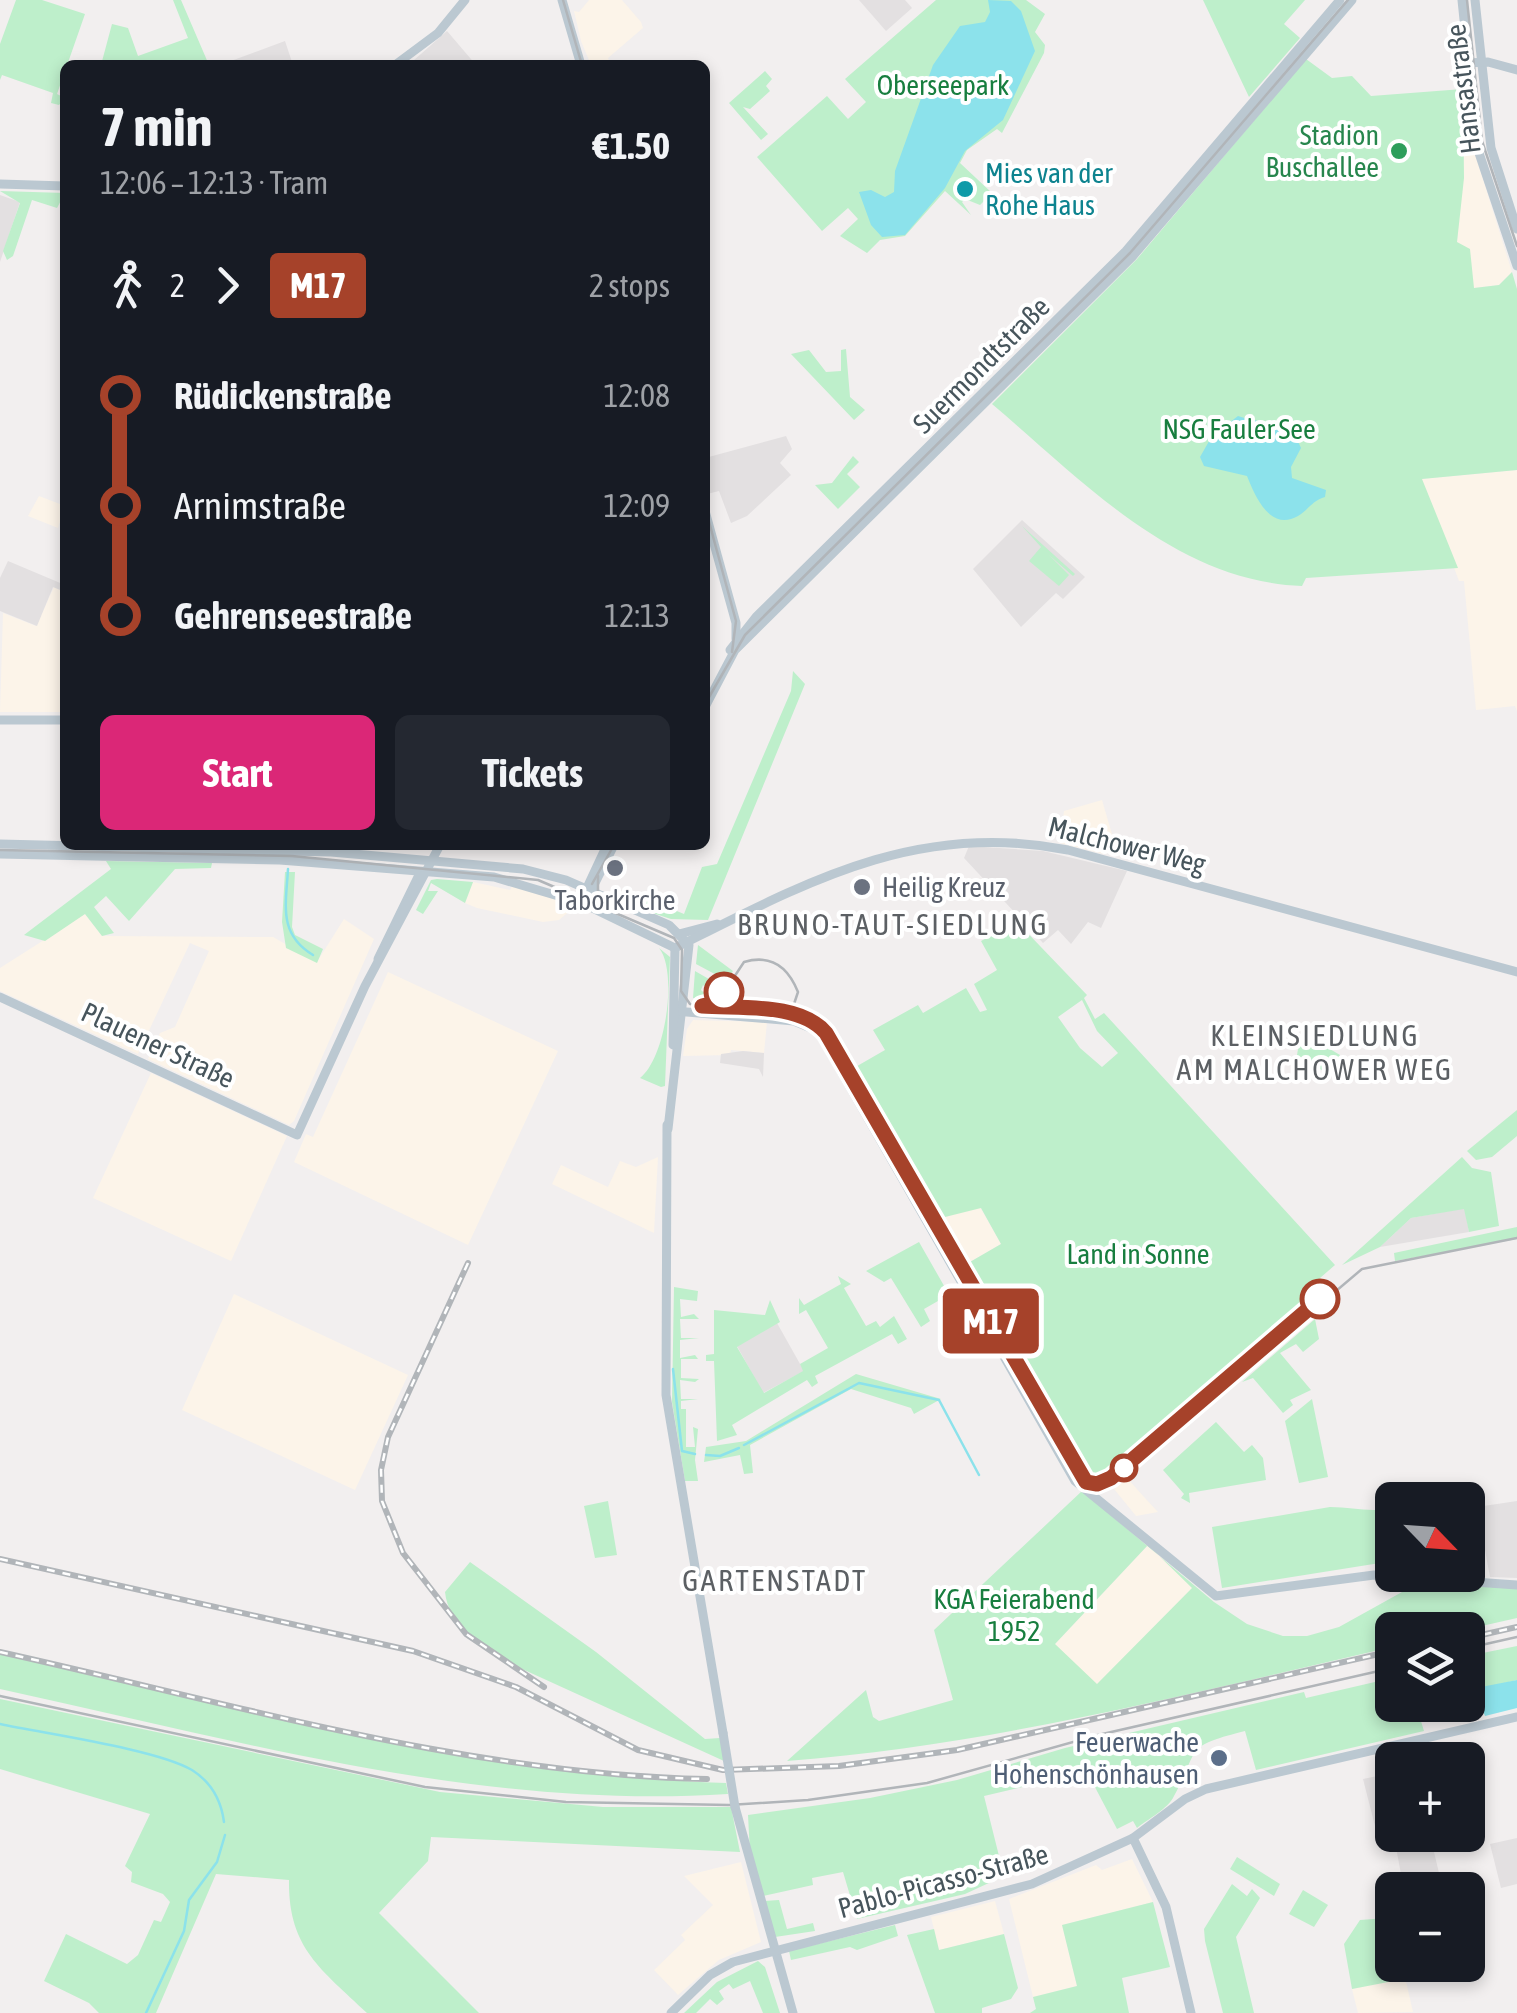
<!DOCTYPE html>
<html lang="en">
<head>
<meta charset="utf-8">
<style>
  body { margin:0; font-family:"Asap Condensed",sans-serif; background:#242831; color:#f1f3f6; height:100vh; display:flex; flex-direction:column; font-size:38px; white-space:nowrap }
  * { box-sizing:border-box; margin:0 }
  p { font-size:32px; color:#9ea1a6 }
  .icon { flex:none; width:55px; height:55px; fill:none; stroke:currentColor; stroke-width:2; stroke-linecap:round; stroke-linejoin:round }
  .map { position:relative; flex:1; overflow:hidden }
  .drawer { position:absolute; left:60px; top:60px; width:650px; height:790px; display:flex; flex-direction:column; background:#171b24; border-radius:15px; box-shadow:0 5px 15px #0003 }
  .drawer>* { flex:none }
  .badge { padding:0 20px; border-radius:8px; font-size:35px; line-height:65px }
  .needle { width:65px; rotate:115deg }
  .tools { position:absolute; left:1375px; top:1482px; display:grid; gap:20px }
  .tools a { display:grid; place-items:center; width:110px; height:110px; border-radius:15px; background:#171b24; box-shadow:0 5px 15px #0003; font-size:50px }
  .map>.badge { position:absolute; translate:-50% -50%; box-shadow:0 0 0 5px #fff }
  .legs { display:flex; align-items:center; gap:15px; height:110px; padding:0 40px; font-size:32px }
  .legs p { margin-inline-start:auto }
  .head { display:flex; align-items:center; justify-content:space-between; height:170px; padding:0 40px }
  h1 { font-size:55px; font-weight:700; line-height:75px }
  .primary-button { display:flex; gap:20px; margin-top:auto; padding:20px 40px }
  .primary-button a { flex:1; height:115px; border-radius:15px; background:#db2777; color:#fff; font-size:40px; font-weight:700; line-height:115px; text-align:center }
  .primary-button a+a { background:#242831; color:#f1f3f6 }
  ul { padding:0 40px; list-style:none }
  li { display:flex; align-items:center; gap:35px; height:110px; font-size:38px }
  li i { display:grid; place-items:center; width:15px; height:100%; margin:0 12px; background:currentColor }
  li i::after { content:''; width:25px; height:25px; margin:-12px; border:8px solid; border-radius:50%; background:#171b24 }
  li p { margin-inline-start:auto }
  li:first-child i { background:linear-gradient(#0000 50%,currentColor 0) }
  li:last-child i { background:linear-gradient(currentColor 50%,#0000 0) }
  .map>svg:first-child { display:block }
</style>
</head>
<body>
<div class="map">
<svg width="1517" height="2013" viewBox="0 0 1517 2013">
  <rect width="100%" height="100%" fill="#f2efef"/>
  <g fill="#fcf4e9">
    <polygon points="589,0 622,0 641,22 643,28 608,58 611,65 591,65 581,41 574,11 579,12"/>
    <polygon points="1466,125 1512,272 1499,285 1474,288 1457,243"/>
    <polygon points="1517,470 1517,711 1515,706 1476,710 1464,581 1459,581 1421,479"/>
    <polygon points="39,496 65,506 58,528 28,516"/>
    <polygon points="54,587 65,592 65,712 0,712 3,613 36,626"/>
    <polygon points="1102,800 1116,848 1104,854 1060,843 1064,811"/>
    <polygon points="473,882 510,890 512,886 564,902 572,909 559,920 543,922 477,908 465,903"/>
    <polygon points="85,914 102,936 273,937 317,962 344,919 374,939 294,1121 289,1125 148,1059 160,1033 175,1027 209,951 190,943 138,1054 0,991 0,968"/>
    <polygon points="388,972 558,1051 468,1245 294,1162 306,1134 313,1137"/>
    <polygon points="693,1020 767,1022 764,1053 731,1050 730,1055 683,1056 687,1029"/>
    <polygon points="151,1073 287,1136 231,1261 93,1198"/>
    <polygon points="658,1157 654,1233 552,1184 561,1165 608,1187 620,1161 636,1167"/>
    <polygon points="980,1207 1001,1244 963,1266 937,1219"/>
    <polygon points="234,1294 408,1375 355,1490 182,1410"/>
    <polygon points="1127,1478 1145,1498 1158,1512 1136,1516 1114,1489"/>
    <polygon points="1148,1545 1193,1588 1097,1685 1054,1645"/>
    <polygon points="1132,1859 1153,1902 1062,1925 1077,1986 1033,1997 1009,1899 1096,1865 1102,1870"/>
    <polygon points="741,1862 761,1942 719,1960 678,1995 654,1970 685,1940 681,1935 713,1905 684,1876"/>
    <polygon points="995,1901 1004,1934 939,1950 931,1917"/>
    <polygon points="1405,1977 1413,2012 1358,2013 1352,1989"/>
  </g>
  <g fill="#e3e0e1">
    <polygon points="859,0 905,0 912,8 886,31"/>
    <polygon points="447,31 476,65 406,65 413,61"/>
    <polygon points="285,41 293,65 220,65"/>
    <polygon points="0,195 20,202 0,262"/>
    <polygon points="786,436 792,449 780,463 791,475 747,516 731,523 719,491 707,494 705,458"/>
    <polygon points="1022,520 1085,577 1063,599 1056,593 1021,627 973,569"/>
    <polygon points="8,561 65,585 65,592 53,587 37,626 0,611 0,578"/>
    <polygon points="969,846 1043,851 1127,871 1101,928 1088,922 1071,944 1058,930 1043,943 964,858"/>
    <polygon points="743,1051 764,1053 763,1077 759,1069 720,1063 721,1054"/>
    <polygon points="1465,1208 1469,1232 1380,1247 1411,1218"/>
    <polygon points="777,1323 804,1371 763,1393 737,1346"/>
    <polygon points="1517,1501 1517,1578 1490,1577 1477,1507"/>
    <polygon points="1392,1773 1392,1832 1381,1834 1376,1830 1363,1779"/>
    <polygon points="1430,1835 1443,1890 1404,1890 1395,1842"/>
    <polygon points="1517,1838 1517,1884 1501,1888 1490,1844"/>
  </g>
  <g fill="#beefcb" fill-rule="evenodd">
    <polygon points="16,0 42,0 85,14 57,94 65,98 59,105 51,103 53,93 2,75 0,80 0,44"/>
    <polygon points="173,0 181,0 209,65 101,65 112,24 128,28 138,56 188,38"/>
    <polygon points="936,0 1026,0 1045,14 1035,32 1045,45 1044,53 1002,133 997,129 967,150 960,163 992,193 980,205 965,199 962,202 971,215 945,191 905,236 880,240 867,253 840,236 858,219 848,208 822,231 757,157 827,96 848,119 866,102 845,79"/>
    <polygon points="1203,0 1305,0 1284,24 1300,38 1249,97"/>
    <path d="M1306 59 1332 78 1352 76 1371 96 1463 89 1464 178 1457 242 1470 249 1474 288 1499 285 1512 272 1517 289V470L1422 479 1458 568 1306 578 1302 586C1175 581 1083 481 992 404L1137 259Z"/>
    <polygon points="765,71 772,79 766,86 770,91 750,109 743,107 768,134 761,140 729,103"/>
    <polygon points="0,191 65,193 57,208 32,200 13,256 7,260 3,251 20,203"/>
    <polygon points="846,349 850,397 865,410 854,420 791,354 809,350 826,372 841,371 841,350"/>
    <polygon points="853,456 859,462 847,474 860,487 838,509 815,485 832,483"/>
    <polygon points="1022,526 1075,574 1073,576 1049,555 1069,575 1059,586 1029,561 1041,547"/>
    <polygon points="793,671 805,684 708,920 671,919 643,910 648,899 684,914 702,867 717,864 791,691"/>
    <polygon points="106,861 212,863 211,868 175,869 129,921 106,896 94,907 114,933 102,936 85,914 45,941 24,935 111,869"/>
    <polygon points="285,872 295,872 292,927 295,935 323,949 317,963 286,948 282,922"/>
    <polygon points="431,880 437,879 473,882 465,903 431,883 428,891 438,891 423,914 416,910"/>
    <path d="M1017 922 1087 995 1084 998 1095 1019 1104 1013 1335 1265 1305 1291 1308 1307 1101 1483 1083 1476 963 1266 1001 1244 981 1208 937 1219 852 1069 885 1050 873 1030 918 1005 923 1013 966 988 980 1012 987 1010 974 984 997 970 981 941ZM1082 1000 1097 1031 1118 1053 1102 1067 1080 1048 1058 1017Z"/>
    <polygon points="698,945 733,971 716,997 703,985 701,990 712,1000 693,998 695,971 714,982 724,979 696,964"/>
    <path d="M659 948 670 957 665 1086 661 1087 640 1078C666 1058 678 971 659 948Z"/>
    <polygon points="1308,1036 1340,1055 1334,1071 1325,1072 1297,1055 1300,1038"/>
    <polygon points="1517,1110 1517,1136 1492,1157 1476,1160 1467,1151"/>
    <polygon points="1462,1157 1472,1168 1491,1172 1499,1226 1469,1232 1464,1209 1411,1218 1380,1247 1342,1265"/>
    <polygon points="1517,1227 1517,1239 1395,1261 1394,1253"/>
    <polygon points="919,1242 947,1291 956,1287 961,1296 954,1300 957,1307 949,1312 938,1301 924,1309 930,1321 921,1327 891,1278 884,1282 866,1271"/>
    <polygon points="838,1276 851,1284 844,1288 866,1326 876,1321 880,1327 894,1316 907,1339 898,1344 892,1334 815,1376 818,1383 812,1387 807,1380 732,1425 737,1435 717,1441 714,1361 706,1361 706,1355 714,1354 714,1310 765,1315 770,1300 780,1322 737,1347 764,1393 803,1371 800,1364 828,1348 806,1310 799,1314 799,1298 804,1305 841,1284"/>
    <polygon points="674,1287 698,1291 697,1301 680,1299 681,1317 694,1314 699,1319 680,1319 681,1338 699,1338 680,1340 680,1358 695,1355 698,1359 681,1359 681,1378 699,1379 695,1382 680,1380 681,1399 698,1399 681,1401 681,1409 686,1409 686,1447 695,1447 693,1427 698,1429 695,1460 698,1481 685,1481 672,1402"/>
    <polygon points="1315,1319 1319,1339 1303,1352 1296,1344 1280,1353 1311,1390 1290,1400 1293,1405 1283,1413 1253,1378 1242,1382"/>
    <polygon points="856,1374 941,1399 914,1414 911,1408 851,1389 750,1445 753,1473 744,1474 740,1455 704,1462 706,1447 746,1441"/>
    <polygon points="1312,1399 1328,1477 1299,1483 1285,1421"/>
    <polygon points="1216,1422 1244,1452 1252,1445 1263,1458 1266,1480 1189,1493 1190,1503 1181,1498 1184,1494 1163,1470"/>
    <path d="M1082 1491 1214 1602 1247 1624 1283 1636H1307L1339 1627 1420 1582 1517 1587V1618L1464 1630H1392V1647C1192 1693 993 1745 787 1761L866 1690 873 1717 879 1721 953 1700 934 1630ZM1148 1545 1192 1588 1097 1684 1055 1644Z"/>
    <polygon points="608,1501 617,1555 595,1558 584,1506"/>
    <path d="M1330 1507C1353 1507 1370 1513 1392 1508V1567L1381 1569 1380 1563 1222 1588 1212 1527Z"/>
    <path d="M470 1562 596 1652 705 1739 720 1738 724 1761 509 1663C483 1646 448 1625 445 1592Z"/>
    <polygon points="1517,1646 1517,1680 1471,1691 1468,1656"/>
    <path d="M0 1654C239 1708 479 1775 726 1783L728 1794C480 1810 240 1741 0 1689Z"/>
    <path d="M1392 1678V1705H1416L1424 1731 1256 1770 1245 1731C1182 1747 1201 1747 1174 1796 1168 1809 1148 1819 1137 1828L1133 1821 1117 1829 1087 1772 984 1796 1004 1876 965 1894 857 1919 843 1872 812 1878 813 1885 763 1896 750 1853 748 1815 870 1798 957 1780 1065 1748 1304 1692 1306 1698Z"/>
    <path d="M0 1699 440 1792 603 1807H731L740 1852 431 1837 428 1861 379 1913 479 2013H367C321 1969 288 1948 289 1880L216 1874 156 2013H99L89 2003 44 1981 66 1934 127 1964 138 1955 154 1920 161 1922 170 1902 163 1894 131 1882 132 1872 125 1866 150 1814 0 1769Z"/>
    <polygon points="1237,1857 1280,1884 1274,1896 1230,1869"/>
    <polygon points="1232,1884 1247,1896 1252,1889 1260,1898 1236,1937 1254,2013 1223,2013 1205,1941 1204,1929"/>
    <polygon points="1303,1890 1328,1905 1314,1927 1289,1914"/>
    <polygon points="779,1900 787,1929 813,1923 815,1931 775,1937 764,1901"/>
    <polygon points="1153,1902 1170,1967 1122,1978 1129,2013 1030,2013 1036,2009 1033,1997 1077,1986 1062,1925"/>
    <polygon points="1392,1911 1392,1965 1406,1965 1409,1978 1352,1989 1344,1944 1360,1920 1387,1918 1387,1912"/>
    <polygon points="895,1925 898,1936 857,1950 850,1947 791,1960 789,1951"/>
    <polygon points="934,1929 939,1950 1004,1934 1018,1988 1011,1999 982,2008 982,2013 935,2013 907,1935"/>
    <polygon points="758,1961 765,1967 780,2013 763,2013 750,1981 733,1989 729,1984 719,1991 724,1999 717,2005 710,1999 696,2013 684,2013 717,1982"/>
  </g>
  <g fill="#8ce2eb">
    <polygon points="988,0 1011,1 1021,11 1035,51 1003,120 965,151 945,188 905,235 882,237 871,225 859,192 871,190 885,197 894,192 895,171 933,65 960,26 985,22 990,12"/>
    <path d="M1238 416C1260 424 1291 421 1301 448L1291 467 1292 478 1326 490 1325 497C1313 500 1308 510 1298 516 1270 532 1255 496 1247 476L1204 466 1200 457 1212 436Z"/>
    <polygon points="1517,1680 1517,1708 1485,1716 1478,1698 1481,1687"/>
  </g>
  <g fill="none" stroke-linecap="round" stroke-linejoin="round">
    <g stroke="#8ce2eb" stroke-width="2.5">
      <path d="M288 869C286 905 278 934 313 955"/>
      <polyline points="673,1369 682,1451 695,1454"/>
      <polyline points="744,1445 859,1383 939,1400 979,1475"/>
      <polyline points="706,1455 720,1456 739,1448"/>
      <path d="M0 1724C46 1734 156 1749 192 1770 211 1782 221 1799 224 1822"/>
      <polyline points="146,2013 184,1931 189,1900 217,1862 225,1835"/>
    </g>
    <g stroke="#bbc8d1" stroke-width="9">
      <polyline points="562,0 581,65"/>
      <polyline points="1462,0 1477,147 1517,266"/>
      <polyline points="1475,0 1491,148 1517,229"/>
      <polyline points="1467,63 1488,62 1517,70"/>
      <polyline points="395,65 438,33 465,0"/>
      <polyline points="0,184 65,186"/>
      <polyline points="705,511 736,623 736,639"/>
      <polyline points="730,650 756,617 1126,251 1340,0"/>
      <polyline points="705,707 735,650 1132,257 1352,0"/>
      <polyline points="0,720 65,720"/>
      <polyline points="0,844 331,852 523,869 566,880 669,925 689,945 668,1129"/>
      <polyline points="0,854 280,860 494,877 582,903 675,948"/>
      <polyline points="586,890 607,845"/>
      <polyline points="590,893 614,845"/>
      <polyline points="679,934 717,924"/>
      <path d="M675 948C805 883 917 820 1068 850L1517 972"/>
      <polyline points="378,959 419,875"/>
      <polyline points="0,997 297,1135 365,986 440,845"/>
      <polyline points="675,1011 794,1021 818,1031 1075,1481 1216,1596 1374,1575 1517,1585"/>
      <polyline points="673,1045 675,948"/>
      <polyline points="667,1125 666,1395 723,1733"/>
      <polyline points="735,1807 793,2013"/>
      <polyline points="1133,1838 1166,1907 1191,2013"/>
      <polyline points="671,2013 710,1975 733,1962 1032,1884 1133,1838 1185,1799 1206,1789 1517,1717"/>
    </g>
    <g stroke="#b1b5b9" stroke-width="2.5">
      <polyline points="563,0 582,65"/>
      <polyline points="1467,0 1482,141 1517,246"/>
      <polyline points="705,507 736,621 732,652"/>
      <polyline points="705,704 745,635 1130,253 1348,0"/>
      <polyline points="0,850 292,856 538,880 674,938 682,950 681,991 690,1004 798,1016 824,1033 1073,1470 1090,1486 1113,1480 1362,1269 1517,1238"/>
      <polyline points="598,876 598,895 613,907"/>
      <polyline points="592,884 614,845"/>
      <path d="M702 1005 719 1000 744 962C771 954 788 967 798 992L793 1007 777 1014"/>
      <polyline points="1468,1648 1517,1637"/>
      <polyline points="0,1696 425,1787 566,1802 729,1805 808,1800 927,1783 1098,1735 1392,1668"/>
    </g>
    <defs>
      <g id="rail">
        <polyline points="468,1263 388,1437 381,1470 382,1501 403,1553 466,1634 544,1687"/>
        <polyline points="0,1559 413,1651 516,1687 638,1750 723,1770 839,1766 957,1750 1392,1651"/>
        <polyline points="1468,1638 1517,1627"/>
        <path d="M0 1652C230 1703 472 1775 707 1779"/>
      </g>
    </defs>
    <use href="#rail" stroke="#b1b5b9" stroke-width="6"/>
    <use href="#rail" stroke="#fff" stroke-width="2.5" stroke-dasharray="8" stroke-linecap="butt"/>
    <polyline stroke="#bbc8d1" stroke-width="9" points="723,1733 735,1807"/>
  </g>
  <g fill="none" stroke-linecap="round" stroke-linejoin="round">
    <defs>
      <path id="line-1" d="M724 992 714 1003 702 1006C740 1009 800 1002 826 1033L1086 1482 1097 1484 1111 1478 1320 1299"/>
    </defs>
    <use href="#line-1" stroke="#fff" stroke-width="22"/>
    <use href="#line-1" stroke="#a6422a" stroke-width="15"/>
  </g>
  <circle fill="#2e9e5b" stroke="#fff" stroke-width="4" cx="1399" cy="151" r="10"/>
  <circle fill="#0f9aa8" stroke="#fff" stroke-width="4" cx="965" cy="189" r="10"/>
  <g fill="#6b7280" stroke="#fff" stroke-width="4">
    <circle cx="615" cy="868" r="10"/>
    <circle cx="862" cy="887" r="10"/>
  </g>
  <g fill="#fff" stroke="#a6422a" stroke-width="5">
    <circle cx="724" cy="992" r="18"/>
    <circle cx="1320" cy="1299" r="18"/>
    <circle cx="1124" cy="1468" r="12"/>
  </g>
  <circle fill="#5c6f8a" stroke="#fff" stroke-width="4" cx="1219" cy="1758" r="10"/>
  <g text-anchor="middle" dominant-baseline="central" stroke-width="8" stroke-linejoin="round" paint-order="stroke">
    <g font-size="28" fill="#187e3f" stroke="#fff">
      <text x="943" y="85">Oberseepark</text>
      <text x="1239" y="429">NSG Fauler See</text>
      <text x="1138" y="1254">Land in Sonne</text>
      <text x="1014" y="1599">KGA Feierabend<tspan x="1014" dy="32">1952</tspan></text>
    </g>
    <g font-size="28" fill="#47555c" stroke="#fff">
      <text transform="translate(1463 89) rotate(-97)">Hansastraße</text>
      <text transform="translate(981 365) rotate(-45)">Suermondtstraße</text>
      <text transform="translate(1127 845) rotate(14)">Malchower Weg</text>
      <text transform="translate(158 1045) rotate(25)">Plauener Straße</text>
      <text transform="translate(943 1881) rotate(-15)">Pablo-Picasso-Straße</text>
    </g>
    <g font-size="28" fill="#27864d" stroke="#fff" text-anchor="end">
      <text x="1379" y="135">Stadion<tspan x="1379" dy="32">Buschallee</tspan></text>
    </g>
    <g font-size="28" fill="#0d838f" stroke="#fff" text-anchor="start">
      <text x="985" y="173">Mies van der<tspan x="985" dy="32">Rohe Haus</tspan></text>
    </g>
    <g font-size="28" fill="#5b616d" stroke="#fff" text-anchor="start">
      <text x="882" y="887">Heilig Kreuz</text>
      <text x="615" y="900" text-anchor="middle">Taborkirche</text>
    </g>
    <g font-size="28" fill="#4e5e75" stroke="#fff" text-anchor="end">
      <text x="1199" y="1742">Feuerwache<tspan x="1199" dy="32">Hohenschönhausen</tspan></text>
    </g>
    <g font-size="30" letter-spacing="2.5" fill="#5c6064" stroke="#fff">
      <text x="893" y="924">BRUNO-TAUT-SIEDLUNG</text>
      <text x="1315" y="1035">KLEINSIEDLUNG<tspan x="1315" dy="34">AM MALCHOWER WEG</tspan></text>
      <text x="775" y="1580">GARTENSTADT</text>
    </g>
  </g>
</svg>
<div class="tools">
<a><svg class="needle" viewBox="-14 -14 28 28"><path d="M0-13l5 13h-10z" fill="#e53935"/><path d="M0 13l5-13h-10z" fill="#9ea1a6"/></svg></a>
<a><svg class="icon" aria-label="layers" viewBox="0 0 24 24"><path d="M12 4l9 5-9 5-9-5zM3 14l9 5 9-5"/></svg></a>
<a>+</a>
<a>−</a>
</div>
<b class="badge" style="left:991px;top:1321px;background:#a6422a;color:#fff">M17</b>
<section class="drawer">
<div class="head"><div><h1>7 min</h1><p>12:06 – 12:13 · Tram</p></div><b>€1.50</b></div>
<div class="legs"><svg class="icon" aria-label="walk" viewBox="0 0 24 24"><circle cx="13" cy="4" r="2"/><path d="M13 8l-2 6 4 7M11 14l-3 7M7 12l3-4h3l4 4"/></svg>2<svg class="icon" aria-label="forward" viewBox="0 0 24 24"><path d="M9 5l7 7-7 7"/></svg><b class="badge" style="background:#a6422a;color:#fff">M17</b><p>2 stops</p></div>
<ul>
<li><i style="color:#a6422a"></i><b>Rüdickenstraße</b><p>12:08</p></li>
<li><i style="color:#a6422a"></i><span>Arnimstraße</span><p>12:09</p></li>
<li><i style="color:#a6422a"></i><b>Gehrenseestraße</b><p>12:13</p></li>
</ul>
<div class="primary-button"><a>Start</a><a>Tickets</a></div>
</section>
</div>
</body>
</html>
